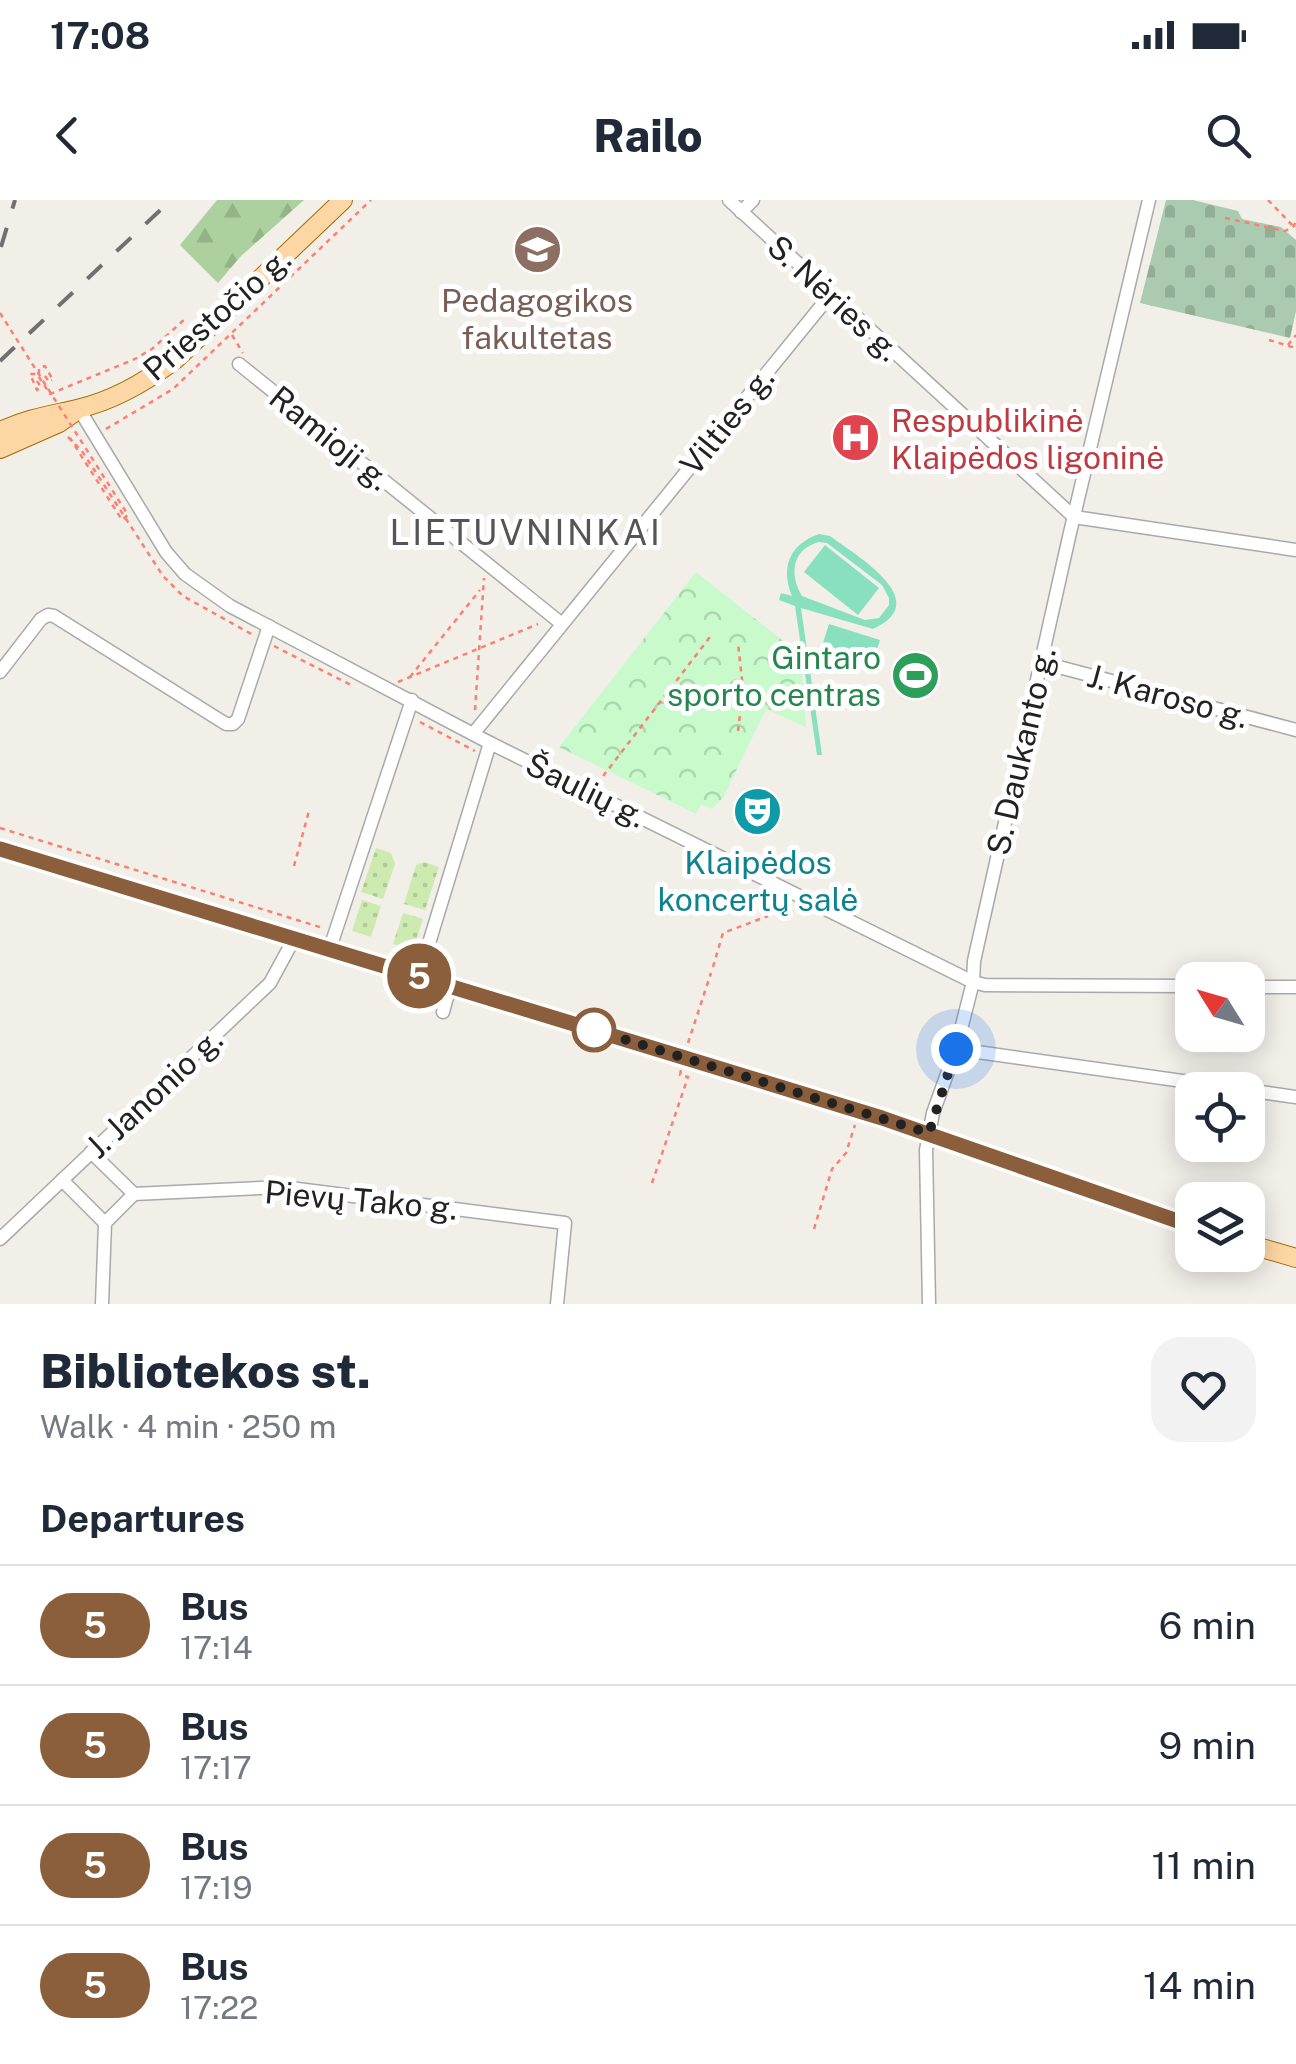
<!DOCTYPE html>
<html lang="en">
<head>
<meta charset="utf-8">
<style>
  body { margin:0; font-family:"Public Sans",sans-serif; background:#f2f2f3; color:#1f2937; height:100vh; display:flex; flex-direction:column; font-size:38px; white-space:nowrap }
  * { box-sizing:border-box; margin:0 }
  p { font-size:32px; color:#747a83 }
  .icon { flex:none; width:55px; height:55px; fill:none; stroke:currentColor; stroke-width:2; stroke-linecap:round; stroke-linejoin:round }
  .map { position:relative; height:1104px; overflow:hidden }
  .sheet { display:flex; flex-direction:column; background:#fff; flex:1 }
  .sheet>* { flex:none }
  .badge { padding:0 20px; border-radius:32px; font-size:35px; line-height:65px }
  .needle { width:65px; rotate:307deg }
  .buttons { position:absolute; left:1175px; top:762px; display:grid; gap:20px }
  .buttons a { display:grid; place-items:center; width:90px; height:90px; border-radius:20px; background:#fff; box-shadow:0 5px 25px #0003; font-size:50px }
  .you { position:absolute; width:50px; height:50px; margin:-25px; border:8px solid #fff; border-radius:50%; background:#1a73e8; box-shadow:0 0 0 15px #1a73e833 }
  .map>.badge { position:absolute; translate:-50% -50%; box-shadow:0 0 0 5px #fff }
  h2 { padding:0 40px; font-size:38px; line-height:90px }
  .round { display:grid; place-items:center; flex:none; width:105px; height:105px; border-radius:30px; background:#f2f2f3 }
  .head { display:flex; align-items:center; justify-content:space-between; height:170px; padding:0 40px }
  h1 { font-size:48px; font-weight:800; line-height:75px }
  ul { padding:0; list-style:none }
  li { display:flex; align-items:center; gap:30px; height:120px; padding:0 40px; border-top:2px solid #e0e1e3 }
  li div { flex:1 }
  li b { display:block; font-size:38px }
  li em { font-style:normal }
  li .badge { min-width:110px; font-weight:700; text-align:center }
  .status { display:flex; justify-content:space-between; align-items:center; height:70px; padding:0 50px; background:#fff; direction:ltr }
  .status svg { height:28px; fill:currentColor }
  header { display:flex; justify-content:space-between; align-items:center; height:130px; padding:0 40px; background:#fff; font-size:45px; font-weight:800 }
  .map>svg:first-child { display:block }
</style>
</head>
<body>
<div class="status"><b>17:08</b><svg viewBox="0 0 49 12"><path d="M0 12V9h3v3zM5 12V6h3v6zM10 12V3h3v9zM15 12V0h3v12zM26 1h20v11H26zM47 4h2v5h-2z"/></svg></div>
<header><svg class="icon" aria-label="back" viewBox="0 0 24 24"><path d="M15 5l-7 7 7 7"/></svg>Railo<svg class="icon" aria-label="search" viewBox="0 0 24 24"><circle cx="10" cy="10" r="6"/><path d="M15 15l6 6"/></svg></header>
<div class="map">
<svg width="1296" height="1104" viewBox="0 0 1296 1104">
  <defs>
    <pattern id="grass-dots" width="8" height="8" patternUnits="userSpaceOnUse" patternTransform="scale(2.5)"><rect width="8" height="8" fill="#cdebb0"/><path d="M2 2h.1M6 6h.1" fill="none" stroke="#b0c997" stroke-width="1.8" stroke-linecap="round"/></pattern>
    <pattern id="forest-firs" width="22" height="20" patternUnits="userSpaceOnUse" patternTransform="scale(2.5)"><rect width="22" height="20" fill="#add19e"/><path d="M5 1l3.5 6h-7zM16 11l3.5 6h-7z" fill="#95b388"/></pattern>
    <pattern id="cemetery-stones" width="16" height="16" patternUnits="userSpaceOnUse" patternTransform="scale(2.5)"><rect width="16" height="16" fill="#aacbaf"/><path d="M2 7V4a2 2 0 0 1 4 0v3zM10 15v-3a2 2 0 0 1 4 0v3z" fill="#92ae96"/></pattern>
    <pattern id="park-crowns" width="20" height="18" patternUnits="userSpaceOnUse" patternTransform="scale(2.5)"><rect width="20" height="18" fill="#c8facc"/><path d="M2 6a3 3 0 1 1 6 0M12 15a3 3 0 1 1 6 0" fill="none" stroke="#acd6af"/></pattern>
  </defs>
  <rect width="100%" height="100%" fill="#f2efe9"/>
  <g fill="url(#grass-dots)">
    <polygon points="376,648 391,653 395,664 383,699 361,692"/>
    <polygon points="424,662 439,667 425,710 404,704 416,665"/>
    <polygon points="362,700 381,706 371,737 352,731"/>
    <polygon points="403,713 423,719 413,750 393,744"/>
  </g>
  <polygon fill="url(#forest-firs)" points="217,0 304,0 241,56 218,83 180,45"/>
  <polygon fill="url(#cemetery-stones)" points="1166,0 1193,0 1238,11 1242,19 1281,27 1296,40 1296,111 1290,138 1140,103"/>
  <polygon fill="url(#park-crowns)" points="696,372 801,455 806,527 766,509 723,598 712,609 701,604 696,614 559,547"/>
  <g fill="#88e0be" fill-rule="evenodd">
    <path d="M819 334 830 336C855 355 936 401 873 429L801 408 822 555H817L795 406 779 400 781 393 792 396C780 367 790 344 819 334ZM819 342 827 343 882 385 889 398V405L879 418 865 420 802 396C789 374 792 349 819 342Z"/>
    <polygon points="825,345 879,388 858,415 804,372"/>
    <polygon points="829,424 880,440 871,468 820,452"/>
  </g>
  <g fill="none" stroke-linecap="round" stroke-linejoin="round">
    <defs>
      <g id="minor">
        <polyline points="729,0 1074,317 1296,350"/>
        <polyline points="741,12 753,0"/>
        <polyline points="239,164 562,424"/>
        <polyline points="79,209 166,352 185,374 230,406 490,543 973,782 985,785 1192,786"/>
        <polyline points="1040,462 1296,530"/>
        <polyline points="0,472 41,419 48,415 54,416 226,524 233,524 238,519 269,426"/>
        <polyline points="473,534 831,94"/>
        <polyline points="330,748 412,500"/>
        <polyline points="419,776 490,543"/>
        <polyline points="1248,787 1296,787"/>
        <polyline points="443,812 450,786"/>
        <polyline points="956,849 1296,897"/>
        <polyline points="91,952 134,994 282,987 565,1023 557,1104"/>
        <polyline points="62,980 105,1023"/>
        <polyline points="0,1039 270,783 295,737"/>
        <polyline points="102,1104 105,1023 134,994"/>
        <polyline points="929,1104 926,950 933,913 956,849 973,782 974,761 1069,337 1149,0"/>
      </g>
      <g id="major">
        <path d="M0 231C30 218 46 216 77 209 113 201 147 181 176 159L343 0"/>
        <polyline points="0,249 59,223 75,212"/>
        <polyline points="0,649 860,911 1192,1026"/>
        <polyline points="1248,1044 1296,1058"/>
      </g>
    </defs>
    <use href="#minor" stroke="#a9a9a9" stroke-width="15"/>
    <use href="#major" stroke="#a06b00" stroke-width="20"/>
    <g stroke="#fa8072" stroke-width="2.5" stroke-dasharray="5 5" stroke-linecap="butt">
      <polyline points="1268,0 1296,29"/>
      <polyline points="1225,18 1285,31 1294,26 1296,20"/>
      <polyline points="232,135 243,153"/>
      <polyline points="1269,140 1296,148"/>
      <polyline points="1288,145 1296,135"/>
      <polyline points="39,174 39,168 45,166 53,180"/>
      <polyline points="45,176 49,182 52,180"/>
      <polyline points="37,181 41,187 37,190 30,174 37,174 50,194 135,159 152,149 186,118"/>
      <polyline points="106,229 173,189 371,0"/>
      <polyline points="68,237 82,251 163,376 183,396 253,435"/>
      <polyline points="274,446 351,485"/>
      <polyline points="410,477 480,390"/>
      <polyline points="398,482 538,424"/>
      <polyline points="475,510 484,378"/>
      <polyline points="420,522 475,551"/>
      <polyline points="738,531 743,489 738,443"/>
      <polyline points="597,584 710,437"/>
      <polyline points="0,628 323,728"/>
      <polyline points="294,666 309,611"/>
      <polyline points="713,767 723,733 768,716"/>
      <polyline points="688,843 711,773"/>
      <polyline points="652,983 688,877 680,875 681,870"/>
      <polyline points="814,1029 832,969 846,953 855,925"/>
    </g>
    <use href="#minor" stroke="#fff" stroke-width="12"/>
    <use href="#major" stroke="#fcd6a4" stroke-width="18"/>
    <g stroke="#707070" stroke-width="4" stroke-dasharray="20 20" stroke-linecap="butt">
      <polyline points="1,47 15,0"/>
      <polyline points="0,161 171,0"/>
    </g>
    <polyline stroke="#fa8072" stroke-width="2.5" stroke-dasharray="5 5" stroke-linecap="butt" points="0,113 128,315 122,320 70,238"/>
  </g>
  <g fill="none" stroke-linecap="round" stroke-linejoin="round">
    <defs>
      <polyline id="line" points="0,649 882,918 1192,1026"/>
    </defs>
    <use href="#line" stroke="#fff" stroke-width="22"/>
    <use href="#line" stroke="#8b5e3c" stroke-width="15"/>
    <polyline stroke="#222" stroke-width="10" stroke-dasharray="0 18" points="594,830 584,827 929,933 956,849"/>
  </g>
  <defs>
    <symbol id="university-disc" viewBox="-11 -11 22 22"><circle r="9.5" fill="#8d6e63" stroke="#fff"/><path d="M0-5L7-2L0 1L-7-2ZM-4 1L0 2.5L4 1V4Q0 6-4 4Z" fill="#fff"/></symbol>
    <symbol id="hospital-disc" viewBox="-11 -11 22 22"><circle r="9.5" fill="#e0444e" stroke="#fff"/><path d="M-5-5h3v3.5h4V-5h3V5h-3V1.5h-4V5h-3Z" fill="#fff"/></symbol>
    <symbol id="stadium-disc" viewBox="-11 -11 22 22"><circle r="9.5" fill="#2e9e5b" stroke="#fff"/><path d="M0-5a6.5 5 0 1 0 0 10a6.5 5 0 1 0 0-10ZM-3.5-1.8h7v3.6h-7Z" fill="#fff"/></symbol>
    <symbol id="theatre-disc" viewBox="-11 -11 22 22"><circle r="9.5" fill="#0f9aa8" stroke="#fff"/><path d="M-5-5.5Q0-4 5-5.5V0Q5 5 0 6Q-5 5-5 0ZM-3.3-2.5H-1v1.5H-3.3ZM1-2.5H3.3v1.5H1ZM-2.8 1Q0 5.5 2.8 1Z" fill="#fff"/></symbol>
  </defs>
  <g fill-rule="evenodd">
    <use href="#university-disc" x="510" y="22" width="55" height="55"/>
    <use href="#hospital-disc" x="828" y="210" width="55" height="55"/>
    <use href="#stadium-disc" x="888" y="448" width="55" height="55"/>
    <use href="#theatre-disc" x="730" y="584" width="55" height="55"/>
  </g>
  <circle fill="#fff" stroke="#8b5e3c" stroke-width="5" cx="594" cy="830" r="20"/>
  <g text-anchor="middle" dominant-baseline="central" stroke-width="10" stroke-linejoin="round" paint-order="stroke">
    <g font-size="32" fill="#222" stroke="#fff">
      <text transform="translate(834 98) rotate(43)">S. Nėries g.</text>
      <text transform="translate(217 114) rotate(-41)">Priestočio g.</text>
      <text transform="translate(727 221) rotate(-51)">Vilties g.</text>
      <text transform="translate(330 238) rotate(39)">Ramioji g.</text>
      <text transform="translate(1168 496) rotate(15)">J. Karoso g.</text>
      <text transform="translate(1021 551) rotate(-77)">S. Daukanto g.</text>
      <text transform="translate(586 590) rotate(26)">Šaulių g.</text>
      <text transform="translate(154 893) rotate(-43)">J. Janonio g.</text>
      <text transform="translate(361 1000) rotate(5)">Pievų Tako g.</text>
    </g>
    <g font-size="32" fill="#785e54" stroke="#fff">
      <text x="537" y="100">Pedagogikos<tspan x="537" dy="37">fakultetas</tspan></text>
    </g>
    <g font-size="32" fill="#be3a42" stroke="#fff" text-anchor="start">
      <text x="891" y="220">Respublikinė<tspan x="891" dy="37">Klaipėdos ligoninė</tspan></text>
    </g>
    <g font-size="32" fill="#27864d" stroke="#fff" text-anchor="end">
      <text x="881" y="457">Gintaro<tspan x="881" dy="37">sporto centras</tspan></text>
    </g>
    <g font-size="32" fill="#0d838f" stroke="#fff">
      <text x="758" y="662">Klaipėdos<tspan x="758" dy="37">koncertų salė</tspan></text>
    </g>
    <g font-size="35" letter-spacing="2.5" fill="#555" stroke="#fff">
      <text x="526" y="332">LIETUVNINKAI</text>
    </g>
  </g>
</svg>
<div class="buttons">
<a><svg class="needle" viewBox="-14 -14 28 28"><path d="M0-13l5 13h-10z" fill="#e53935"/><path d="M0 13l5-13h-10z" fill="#747a83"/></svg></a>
<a><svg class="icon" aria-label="locate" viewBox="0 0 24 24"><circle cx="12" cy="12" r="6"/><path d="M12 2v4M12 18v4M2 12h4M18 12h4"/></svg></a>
<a><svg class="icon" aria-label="layers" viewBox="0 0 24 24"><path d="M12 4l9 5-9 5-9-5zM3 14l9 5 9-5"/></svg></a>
</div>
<div class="you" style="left:956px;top:849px"></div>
<b class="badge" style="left:419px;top:776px;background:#8b5e3c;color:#fff">5</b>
</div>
<section class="sheet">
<div class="head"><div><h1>Bibliotekos st.</h1><p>Walk · 4 min · 250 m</p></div><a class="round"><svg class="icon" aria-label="heart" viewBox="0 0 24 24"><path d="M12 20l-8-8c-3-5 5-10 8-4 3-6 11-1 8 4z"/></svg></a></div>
<h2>Departures</h2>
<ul>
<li><span class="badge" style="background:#8b5e3c;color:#fff">5</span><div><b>Bus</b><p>17:14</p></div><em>6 min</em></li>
<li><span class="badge" style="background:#8b5e3c;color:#fff">5</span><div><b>Bus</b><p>17:17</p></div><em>9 min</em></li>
<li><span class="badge" style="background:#8b5e3c;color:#fff">5</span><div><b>Bus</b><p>17:19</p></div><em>11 min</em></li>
<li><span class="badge" style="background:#8b5e3c;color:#fff">5</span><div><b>Bus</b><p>17:22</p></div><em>14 min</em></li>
</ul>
</section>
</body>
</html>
